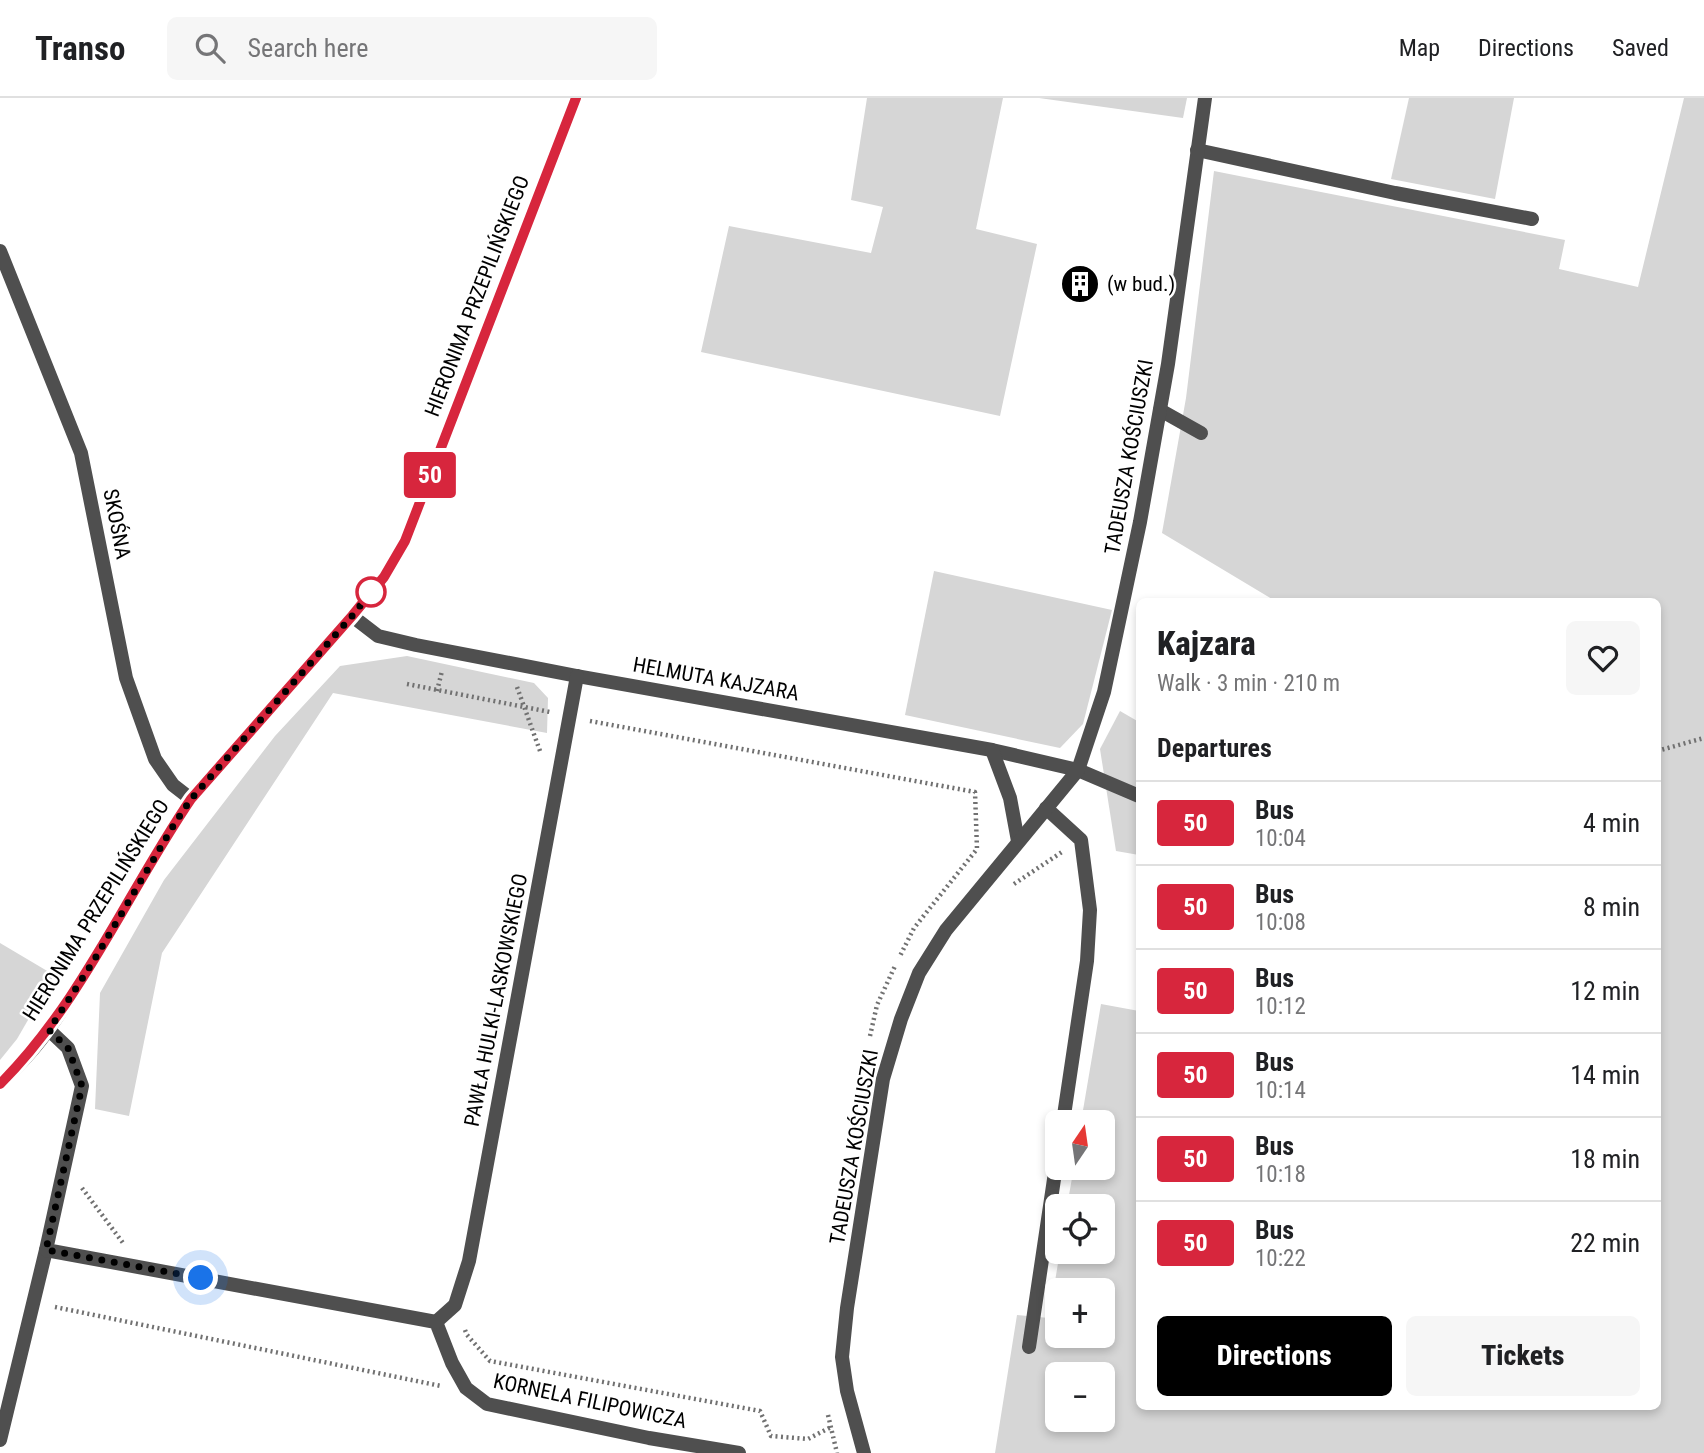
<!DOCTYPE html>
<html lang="en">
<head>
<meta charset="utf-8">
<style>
  body { margin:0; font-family:"Roboto Condensed",sans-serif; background:#f6f6f6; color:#202124; height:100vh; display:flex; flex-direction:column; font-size:26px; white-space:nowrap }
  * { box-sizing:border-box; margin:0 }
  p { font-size:23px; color:#757577 }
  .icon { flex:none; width:38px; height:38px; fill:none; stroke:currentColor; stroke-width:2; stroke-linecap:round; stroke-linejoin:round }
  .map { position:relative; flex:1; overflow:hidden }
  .sheet { position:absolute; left:1136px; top:500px; width:525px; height:812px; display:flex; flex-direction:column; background:#fff; border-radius:10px; box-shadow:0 4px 10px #0003 }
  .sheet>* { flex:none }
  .badge { padding:0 14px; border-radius:5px; font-size:24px; line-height:46px }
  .needle { width:46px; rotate:13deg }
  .tools { position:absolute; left:1045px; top:1012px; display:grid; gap:14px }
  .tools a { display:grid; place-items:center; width:70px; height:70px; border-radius:10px; background:#fff; box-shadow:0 4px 10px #0003; font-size:35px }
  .you { position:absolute; width:35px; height:35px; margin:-18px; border:5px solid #fff; border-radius:50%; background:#1a73e8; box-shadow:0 0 0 10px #1a73e833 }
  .map>.badge { position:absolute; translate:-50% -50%; box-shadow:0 0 0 4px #fff }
  h2 { padding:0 21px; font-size:26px; line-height:63px }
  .round { display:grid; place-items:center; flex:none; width:74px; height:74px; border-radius:10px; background:#f6f6f6 }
  .summary { display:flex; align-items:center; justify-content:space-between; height:119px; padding:0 21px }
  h1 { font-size:33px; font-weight:800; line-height:52px }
  .cta { display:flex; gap:14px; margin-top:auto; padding:14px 21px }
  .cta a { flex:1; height:80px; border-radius:10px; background:#000; color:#fff; font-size:28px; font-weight:800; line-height:80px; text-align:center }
  .cta a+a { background:#f6f6f6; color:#202124 }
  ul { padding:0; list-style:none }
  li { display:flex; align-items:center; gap:21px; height:84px; padding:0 21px; border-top:2px solid #e0e0e0 }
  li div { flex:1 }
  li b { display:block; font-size:26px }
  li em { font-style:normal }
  li .badge { min-width:77px; font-weight:700; text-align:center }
  header { display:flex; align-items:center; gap:42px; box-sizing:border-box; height:98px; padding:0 35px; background:#fff; border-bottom:2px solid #e0e0e0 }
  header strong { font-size:33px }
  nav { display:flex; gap:38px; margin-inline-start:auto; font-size:24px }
  .search { width:490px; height:63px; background:#f6f6f6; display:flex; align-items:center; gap:18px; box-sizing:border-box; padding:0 24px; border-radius:10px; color:#757577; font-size:26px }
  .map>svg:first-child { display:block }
</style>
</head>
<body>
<header>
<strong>Transo</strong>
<div class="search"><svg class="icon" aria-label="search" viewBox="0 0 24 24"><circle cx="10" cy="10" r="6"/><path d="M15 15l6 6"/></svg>Search here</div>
<nav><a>Map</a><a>Directions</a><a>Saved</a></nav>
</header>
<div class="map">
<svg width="1704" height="1355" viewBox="0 0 1704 1355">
  <rect width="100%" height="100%" fill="#fff"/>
  <g fill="#d6d6d6" fill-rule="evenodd">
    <polygon points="867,0 1003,0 976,131 1037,146 1000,318 701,254 729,128 871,155 883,109 851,102"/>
    <polygon points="1039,0 1187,0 1183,20"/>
    <polygon points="1409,0 1514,0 1495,101 1391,81"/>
    <path d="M1684 0H1704V1355H995L1017 1217 1049 1220 1060 1153H1102V1108H1067L1074 1069H1102V1024H1081L1101 906 1139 913V1309H1657V504H1277L1162 435 1186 300 1214 73 1565 142 1559 171 1638 189ZM1057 1192H1102V1237H1057ZM1057 1276H1102V1321H1057Z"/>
    <polygon points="934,473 1112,512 1083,626 1060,650 905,617"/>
    <polygon points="407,558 534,585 548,600 547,635 333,595 162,855 129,1018 95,1011 100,895 164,782 275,638 340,568"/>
    <polygon points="1120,613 1139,624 1139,757 1116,753 1100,651"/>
    <polygon points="0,845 54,877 17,941 0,962"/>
  </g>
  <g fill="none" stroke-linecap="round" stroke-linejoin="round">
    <g stroke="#717171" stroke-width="4.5" stroke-dasharray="2 3.5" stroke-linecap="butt">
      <polyline points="407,586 550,614"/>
      <polyline points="517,589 540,653"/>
      <polyline points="437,593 442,573"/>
      <polyline points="590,623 975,694 977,751 914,830 899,860"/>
      <polyline points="1657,653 1704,640"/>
      <polyline points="1014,786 1062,754"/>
      <polyline points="870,938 877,907 895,868"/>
      <polyline points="82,1090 123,1145"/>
      <polyline points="55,1209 441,1288"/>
      <polyline points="465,1232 467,1237 490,1263 760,1313 771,1338 808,1341 831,1329"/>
      <polyline points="828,1317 837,1355"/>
    </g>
    <g stroke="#4f4f4f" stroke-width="14">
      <polyline points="1197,52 1395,95 1532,121"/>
      <polyline points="1160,312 1201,335"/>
      <polyline points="1078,672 1139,698"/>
      <polyline points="1046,710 1081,742 1090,812 1087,863 1063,1024"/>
      <polyline points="1029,1249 1057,1061"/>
      <polyline points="0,1342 46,1152"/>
    </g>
    <g stroke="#4f4f4f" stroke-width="14">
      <polyline points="0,153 81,355 126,580 155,661 173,687 191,701"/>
      <polyline points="352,518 378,538 416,547 577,578 992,652 1078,672"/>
      <polyline points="992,652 1010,700 1018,743"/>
      <polyline points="49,932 68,950 82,988 46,1152 436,1224 452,1265 466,1290 487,1306 649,1340 739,1355"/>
      <polyline points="436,1224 455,1207 469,1163 577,578"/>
      <polyline points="864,1355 847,1293 842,1259 847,1210 883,981 901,921 919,875 946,832 1078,672 1104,594 1140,424 1168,266 1205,0"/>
    </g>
    <path stroke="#4f4f4f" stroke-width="14" d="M0 986C17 969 37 949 50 929 102 856 141 775 191 701L352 518 384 479 405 443 576 0"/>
  </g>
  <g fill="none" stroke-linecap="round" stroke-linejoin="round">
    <defs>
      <path id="line" d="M0 986C82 904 127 795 191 701L352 518 384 479 405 443 576 0"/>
    </defs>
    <use href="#line" stroke="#fff" stroke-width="16"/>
    <use href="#line" stroke="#d7263d" stroke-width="10"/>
    <polyline stroke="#000" stroke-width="7" stroke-dasharray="0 12.6" points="201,1180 46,1152 82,988 68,950 49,932 93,864 175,725 191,701 352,518 371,494"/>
  </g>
  <defs>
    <symbol id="building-disc" viewBox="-11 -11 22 22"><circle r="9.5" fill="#000" stroke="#fff"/><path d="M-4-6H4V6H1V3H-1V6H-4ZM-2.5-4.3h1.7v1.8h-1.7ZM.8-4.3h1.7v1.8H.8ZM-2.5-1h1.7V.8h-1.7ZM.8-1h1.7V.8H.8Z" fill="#fff"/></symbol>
  </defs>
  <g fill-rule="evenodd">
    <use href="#building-disc" x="1058" y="164" width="44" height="44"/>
  </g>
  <circle fill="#fff" stroke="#d7263d" stroke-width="3.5" cx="371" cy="494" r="14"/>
  <g text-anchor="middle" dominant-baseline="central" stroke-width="5" stroke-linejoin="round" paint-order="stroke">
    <g font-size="21" fill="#000" stroke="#fff" text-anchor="start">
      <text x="1107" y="186">(w bud.)</text>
    </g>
    <g font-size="21" fill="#000" stroke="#fff">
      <text transform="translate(477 198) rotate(-69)">HIERONIMA PRZEPILIŃSKIEGO</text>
      <text transform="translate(1129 359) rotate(-80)">TADEUSZA KOŚCIUSZKI</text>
      <text transform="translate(117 426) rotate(79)">SKOŚNA</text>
      <text transform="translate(716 581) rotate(10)">HELMUTA KAJZARA</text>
      <text transform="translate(96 812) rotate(-58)">HIERONIMA PRZEPILIŃSKIEGO</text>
      <text transform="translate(496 902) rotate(-79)">PAWŁA HULKI-LASKOWSKIEGO</text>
      <text transform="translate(854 1049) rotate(-80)">TADEUSZA KOŚCIUSZKI</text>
      <text transform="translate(590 1303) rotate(12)">KORNELA FILIPOWICZA</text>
    </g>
  </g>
</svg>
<div class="tools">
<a><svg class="needle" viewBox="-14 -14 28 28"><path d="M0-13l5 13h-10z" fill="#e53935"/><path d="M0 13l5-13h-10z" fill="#757577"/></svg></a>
<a><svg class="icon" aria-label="locate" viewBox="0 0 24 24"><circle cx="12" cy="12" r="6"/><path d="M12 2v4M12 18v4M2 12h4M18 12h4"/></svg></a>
<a>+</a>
<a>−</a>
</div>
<div class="you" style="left:201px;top:1180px"></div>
<b class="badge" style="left:430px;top:377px;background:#d7263d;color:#fff">50</b>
<section class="sheet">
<div class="summary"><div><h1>Kajzara</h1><p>Walk · 3 min · 210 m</p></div><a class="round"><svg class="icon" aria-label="heart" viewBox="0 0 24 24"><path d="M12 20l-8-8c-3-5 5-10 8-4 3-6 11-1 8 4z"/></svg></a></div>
<h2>Departures</h2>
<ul>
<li><span class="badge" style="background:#d7263d;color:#fff">50</span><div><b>Bus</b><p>10:04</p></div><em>4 min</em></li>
<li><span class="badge" style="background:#d7263d;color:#fff">50</span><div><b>Bus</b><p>10:08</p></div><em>8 min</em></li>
<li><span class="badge" style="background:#d7263d;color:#fff">50</span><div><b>Bus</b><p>10:12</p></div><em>12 min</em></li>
<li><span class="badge" style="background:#d7263d;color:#fff">50</span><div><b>Bus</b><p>10:14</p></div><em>14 min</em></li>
<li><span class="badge" style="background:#d7263d;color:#fff">50</span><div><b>Bus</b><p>10:18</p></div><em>18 min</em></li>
<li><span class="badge" style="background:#d7263d;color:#fff">50</span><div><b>Bus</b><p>10:22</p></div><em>22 min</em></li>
</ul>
<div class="cta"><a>Directions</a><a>Tickets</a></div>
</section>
</div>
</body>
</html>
